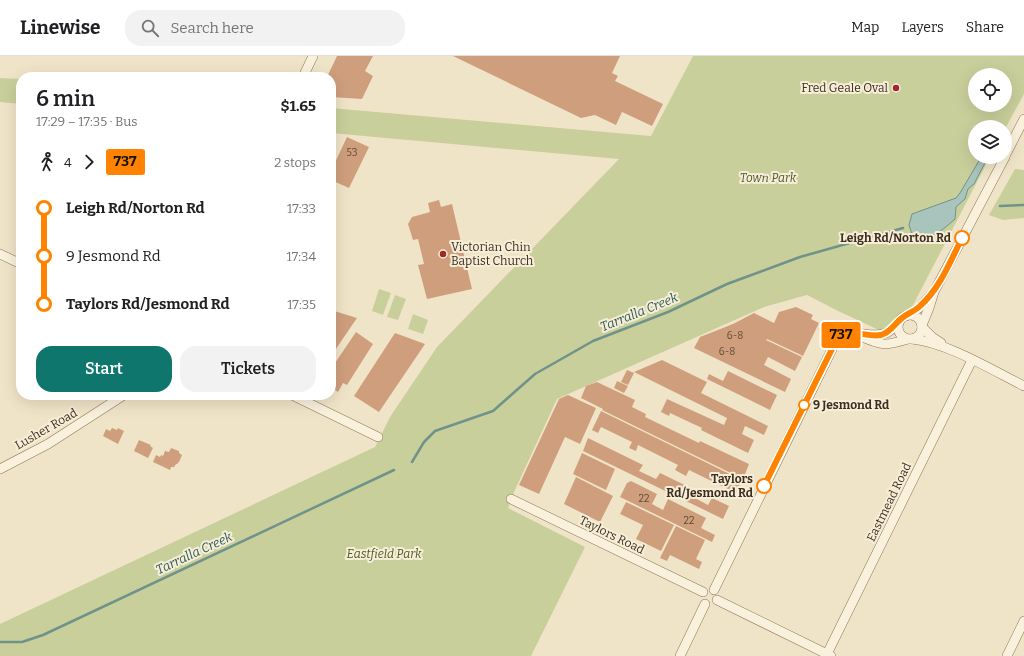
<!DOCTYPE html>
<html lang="en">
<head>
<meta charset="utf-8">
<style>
  body { margin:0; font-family:Bitter,serif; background:#f2f2f2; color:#202124; height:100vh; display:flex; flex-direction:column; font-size:15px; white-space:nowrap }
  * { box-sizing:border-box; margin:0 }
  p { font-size:13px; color:#757577 }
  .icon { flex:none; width:22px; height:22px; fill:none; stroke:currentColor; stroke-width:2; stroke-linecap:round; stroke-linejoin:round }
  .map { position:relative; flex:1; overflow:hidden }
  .details { position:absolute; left:16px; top:16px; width:320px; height:328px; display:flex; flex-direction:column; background:#fff; border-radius:16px; box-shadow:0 4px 16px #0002 }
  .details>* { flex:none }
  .badge { padding:0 8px; border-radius:3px; font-size:14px; line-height:26px }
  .buttons { position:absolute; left:968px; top:12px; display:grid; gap:8px }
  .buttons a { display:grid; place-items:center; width:44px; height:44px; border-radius:50%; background:#fff; box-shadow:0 4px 16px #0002; font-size:20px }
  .map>.badge { position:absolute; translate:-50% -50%; box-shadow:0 0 0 2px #fff }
  .legs { display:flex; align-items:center; gap:6px; height:44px; padding:0 20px; font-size:13px }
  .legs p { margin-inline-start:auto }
  .overview { display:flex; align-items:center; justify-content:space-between; height:68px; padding:0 20px }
  h1 { font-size:22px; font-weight:600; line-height:30px }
  .button { display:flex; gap:8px; margin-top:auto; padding:8px 20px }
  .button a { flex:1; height:46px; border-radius:16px; background:#0f766e; color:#fff; font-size:16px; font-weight:600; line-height:46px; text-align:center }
  .button a+a { background:#f2f2f2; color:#202124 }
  ul { padding:0 20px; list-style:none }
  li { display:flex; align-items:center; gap:14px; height:48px; font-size:15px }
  li i { display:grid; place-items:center; width:6px; height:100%; margin:0 5px; background:currentColor }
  li i::after { content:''; width:10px; height:10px; margin:-5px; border:3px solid; border-radius:50%; background:#fff }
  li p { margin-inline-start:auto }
  li:first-child i { background:linear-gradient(#0000 50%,currentColor 0) }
  li:last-child i { background:linear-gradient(currentColor 50%,#0000 0) }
  header { display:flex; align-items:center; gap:24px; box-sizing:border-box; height:56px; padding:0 20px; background:#fff; border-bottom:1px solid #e0e0e0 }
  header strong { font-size:19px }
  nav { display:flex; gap:22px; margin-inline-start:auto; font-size:14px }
  .search { width:280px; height:36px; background:#f2f2f2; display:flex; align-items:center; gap:10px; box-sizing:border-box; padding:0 14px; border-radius:16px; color:#757577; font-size:15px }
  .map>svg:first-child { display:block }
</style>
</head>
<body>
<header>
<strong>Linewise</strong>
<div class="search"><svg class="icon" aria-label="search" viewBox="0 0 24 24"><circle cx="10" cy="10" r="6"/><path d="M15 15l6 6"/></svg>Search here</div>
<nav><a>Map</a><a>Layers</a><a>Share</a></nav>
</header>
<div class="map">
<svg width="1024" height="600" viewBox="0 0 1024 600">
  <rect width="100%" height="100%" fill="#f0e4c8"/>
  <g fill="#c9cf9b" fill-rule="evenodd">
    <path d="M693 0H1024V38L1005 73V71H975V101H990L912 251 899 259 891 269 881 275 836 254 807 239 764 251 557 343 514 436 508 452 585 491 531 600H0V568L375 391 390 361 437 291 619 103 331 77V52L651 80ZM975 19H1005V49H975Z"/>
    <polygon points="0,22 21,23 21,48 0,46"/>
    <polygon points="1015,113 1024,114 1024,162 1003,164 989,159"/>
    <polygon points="379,233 391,237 383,259 372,255"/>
    <polygon points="395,239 406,243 398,264 387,261"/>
    <polygon points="413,258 428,264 423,278 408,273"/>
  </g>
  <path fill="#a9c4bc" stroke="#6f938a" d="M980 103 986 105 974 128 968 133 965 143 956 151 955 163C944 173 929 186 913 181L909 169 912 158 956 142 960 137Z"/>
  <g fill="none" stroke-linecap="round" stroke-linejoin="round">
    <g stroke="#6f938a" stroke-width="2.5">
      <polyline points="1000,150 1024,149"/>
      <polyline points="412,406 424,386 435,375 493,355 535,318 593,285 668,256 727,228 800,201 903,172"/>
      <polyline points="0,586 22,586 43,579 394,414"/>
    </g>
  </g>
  <g fill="#cf9f7d">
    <polygon points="337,0 373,0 365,15 373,20 362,43 331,41 331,21 327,21"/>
    <polygon points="453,0 620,0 612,17 618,20 615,25 663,48 652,70 622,56 616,69 595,59 581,62"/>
    <polygon points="347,81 369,91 349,132 331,124 331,115"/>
    <polygon points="439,144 441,151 452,148 472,233 427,243 418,209 424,208 418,183 413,184 408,168 412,161 430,156 428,147"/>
    <polygon points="796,251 813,259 811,263 819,267 803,300 767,283 766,284 802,301 795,315 768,301 764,309 791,323 785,336 694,292 700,281 733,268 754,257 774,267 779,256"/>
    <polygon points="331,254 357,262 331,300"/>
    <polygon points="356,276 373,288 347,329 343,327 338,336 331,331 331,313"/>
    <polygon points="395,277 425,288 379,356 354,340"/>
    <polygon points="662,304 707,326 701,337 768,370 764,379 745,370 742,378 754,384 748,397 701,374 702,372 670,357 669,360 661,356 667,343 724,369 727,362 634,316"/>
    <polygon points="627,314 634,317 628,329 621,326"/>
    <polygon points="728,315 777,339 770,354 707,323 709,318 723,325"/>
    <polygon points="617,325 628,330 624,337 614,332"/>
    <polygon points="597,326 635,344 632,351 646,358 645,361 699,387 700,385 749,408 743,423 602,354 603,353 581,342 586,330"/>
    <polygon points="568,339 596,352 580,388 565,381 539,438 519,429 559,343"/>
    <polygon points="601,355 742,424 733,443 727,439 730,434 689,414 686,420 675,414 678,409 638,389 636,395 629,392 632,386 601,371 598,377 592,374"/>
    <polygon points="112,372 117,374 118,372 124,375 118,388 103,380 106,373 110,375"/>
    <polygon points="588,382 643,409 639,415 656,423 660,417 695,434 691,440 708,449 712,442 729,450 723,463 583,395"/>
    <polygon points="139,384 151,389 150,390 153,392 148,402 134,395"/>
    <polygon points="171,392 179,395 179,397 182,399 179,406 177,408 176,408 174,411 171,411 170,414 153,406 156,399 160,401 161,399 163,400 165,395 169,396"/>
    <polygon points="582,397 615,413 606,434 573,418"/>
    <polygon points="576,421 613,440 600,466 564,448"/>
    <polygon points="631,425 657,438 652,448 663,454 668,443 706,462 701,472 715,479 712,486 620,441 627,427"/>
    <polygon points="626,446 674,469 661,495 636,483 643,469 620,458"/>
    <polygon points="676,470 705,484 696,503 702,506 699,513 670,499 667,505 660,502"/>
  </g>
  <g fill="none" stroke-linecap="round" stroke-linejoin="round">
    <defs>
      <g id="minor">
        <polyline points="303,21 313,0"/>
        <polyline points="1005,100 1024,63"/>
        <polyline points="0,198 21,208"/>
        <circle cx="910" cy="271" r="12"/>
        <polyline points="906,260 919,252 932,238"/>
        <polyline points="922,269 929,252 934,236 1005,101"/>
        <polyline points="922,271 932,281 941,287"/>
        <path d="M860 280C882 290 886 290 908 283"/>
        <path d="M912 283C946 286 992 314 1024 330"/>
        <polyline points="292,339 378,381"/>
        <polyline points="0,413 48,388 124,339"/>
        <polyline points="511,443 703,536"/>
        <path d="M714 534 837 283C850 269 870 284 886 277 891 275 895 270 899 266"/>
        <polyline points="717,544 831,600"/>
        <polyline points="827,598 972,304"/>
        <polyline points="680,600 705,548"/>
        <polyline points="1007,600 1024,565"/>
      </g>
    </defs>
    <use href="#minor" stroke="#8d765c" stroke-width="10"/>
    <use href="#minor" stroke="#faf1dc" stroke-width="9"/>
  </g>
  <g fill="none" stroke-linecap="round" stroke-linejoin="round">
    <defs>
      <path id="line-1" d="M764 430 837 283C848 270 866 282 881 279 891 276 894 268 902 262 908 257 915 255 920 250 940 232 950 206 962 182"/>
    </defs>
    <use href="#line-1" stroke="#fff" stroke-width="9"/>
    <use href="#line-1" stroke="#ff8200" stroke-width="6"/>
  </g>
  <g fill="#9e2a2b" stroke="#f7eed8" stroke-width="1.5">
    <circle cx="896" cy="32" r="4"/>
    <circle cx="443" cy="198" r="4"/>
  </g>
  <g fill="#fff" stroke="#ff8200" stroke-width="2">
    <circle cx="962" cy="182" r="7"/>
    <circle cx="804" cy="349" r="5"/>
    <circle cx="764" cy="430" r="7"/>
  </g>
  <g text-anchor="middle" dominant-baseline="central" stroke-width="4" stroke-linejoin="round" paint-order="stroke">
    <g font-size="10" fill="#624a37">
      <text x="352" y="97">53</text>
      <text x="735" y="280">6-8</text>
      <text x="727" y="296">6-8</text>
      <text x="644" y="443">22</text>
      <text x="689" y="465">22</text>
    </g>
    <g font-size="12" fill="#3d2e20" stroke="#f7eed8" text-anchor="end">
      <text x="888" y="32">Fred Geale Oval</text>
      <text x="451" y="191" text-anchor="start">Victorian Chin<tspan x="451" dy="14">Baptist Church</tspan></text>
    </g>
    <g font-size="12" font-style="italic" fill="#4d5a26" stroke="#f7eed8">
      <text x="768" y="122">Town Park</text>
      <text x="384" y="498">Eastfield Park</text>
    </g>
    <g font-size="12" font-weight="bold" fill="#3d2e20" stroke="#f7eed8" text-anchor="end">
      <text x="951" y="182">Leigh Rd/Norton Rd</text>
      <text x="813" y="349" text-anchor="start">9 Jesmond Rd</text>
      <text x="753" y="423">Taylors<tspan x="753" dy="14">Rd/Jesmond Rd</tspan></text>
    </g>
    <g font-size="12" fill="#3d2e20" stroke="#f7eed8">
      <text transform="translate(46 373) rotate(-30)">Lusher Road</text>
      <text transform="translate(889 446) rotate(-64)">Eastmead Road</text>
      <text transform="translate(612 479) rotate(26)">Taylors Road</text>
    </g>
    <g font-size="13" font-style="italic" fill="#2f5d5a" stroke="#f7eed8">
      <text transform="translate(639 256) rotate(-22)">Tarralla Creek</text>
      <text transform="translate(194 497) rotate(-25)">Tarralla Creek</text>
    </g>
  </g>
</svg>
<div class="buttons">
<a><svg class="icon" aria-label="locate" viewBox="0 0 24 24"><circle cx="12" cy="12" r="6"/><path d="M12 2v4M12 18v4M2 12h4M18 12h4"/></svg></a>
<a><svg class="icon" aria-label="layers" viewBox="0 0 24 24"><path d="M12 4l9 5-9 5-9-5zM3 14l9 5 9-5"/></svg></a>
</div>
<b class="badge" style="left:841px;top:279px;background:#ff8200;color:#111">737</b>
<section class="details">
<div class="overview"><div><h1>6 min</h1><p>17:29 – 17:35 · Bus</p></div><b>$1.65</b></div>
<div class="legs"><svg class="icon" aria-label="walk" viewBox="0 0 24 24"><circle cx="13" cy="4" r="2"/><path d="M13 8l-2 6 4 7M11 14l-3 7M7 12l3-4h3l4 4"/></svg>4<svg class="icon" aria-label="forward" viewBox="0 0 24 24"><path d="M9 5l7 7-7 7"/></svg><b class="badge" style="background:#ff8200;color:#111">737</b><p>2 stops</p></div>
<ul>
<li><i style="color:#ff8200"></i><b>Leigh Rd/Norton Rd</b><p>17:33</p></li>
<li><i style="color:#ff8200"></i><span>9 Jesmond Rd</span><p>17:34</p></li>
<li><i style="color:#ff8200"></i><b>Taylors Rd/Jesmond Rd</b><p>17:35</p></li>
</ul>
<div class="button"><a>Start</a><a>Tickets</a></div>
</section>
</div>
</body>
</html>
